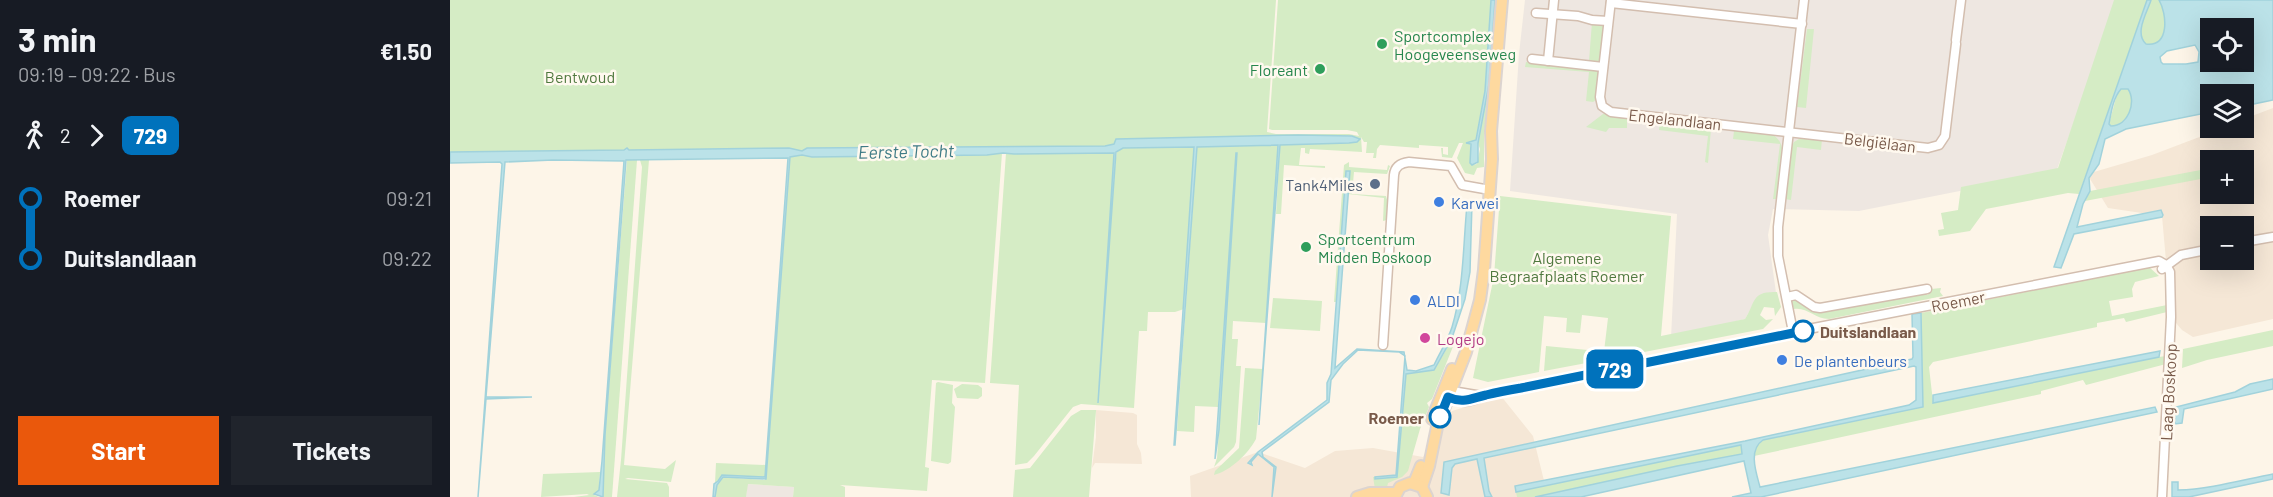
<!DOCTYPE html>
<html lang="en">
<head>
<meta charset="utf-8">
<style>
  body { margin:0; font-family:Barlow,sans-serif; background:#20242c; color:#f1f3f6; height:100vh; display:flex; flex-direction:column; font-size:22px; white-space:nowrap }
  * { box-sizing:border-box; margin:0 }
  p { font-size:20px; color:#9ea1a6 }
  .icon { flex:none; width:33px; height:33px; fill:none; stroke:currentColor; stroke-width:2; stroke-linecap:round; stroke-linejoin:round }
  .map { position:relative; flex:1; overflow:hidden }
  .panel { display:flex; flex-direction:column; background:#171b24; width:450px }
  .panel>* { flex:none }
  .badge { padding:0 12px; border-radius:9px; font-size:21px; line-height:39px }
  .controls { position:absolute; left:1750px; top:18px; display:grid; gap:12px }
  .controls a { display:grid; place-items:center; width:54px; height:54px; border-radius:0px; background:#171b24; box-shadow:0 6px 24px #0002; font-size:30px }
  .map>.badge { position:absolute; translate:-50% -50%; box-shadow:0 0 0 3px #fff }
  .legs { display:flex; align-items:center; gap:9px; height:66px; padding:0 18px; font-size:20px }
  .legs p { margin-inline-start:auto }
  .summary { display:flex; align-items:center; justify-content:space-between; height:102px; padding:0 18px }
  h1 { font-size:33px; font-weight:700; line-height:45px }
  .action { display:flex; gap:12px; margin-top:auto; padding:12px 18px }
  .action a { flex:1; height:69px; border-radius:0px; background:#ea580c; color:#fff; font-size:24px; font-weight:700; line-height:69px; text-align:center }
  .action a+a { background:#20242c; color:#f1f3f6 }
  ul { padding:0 18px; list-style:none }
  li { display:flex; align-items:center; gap:21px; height:60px; font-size:22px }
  li i { display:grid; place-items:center; width:9px; height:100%; margin:0 8px; background:currentColor }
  li i::after { content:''; width:15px; height:15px; margin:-8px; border:4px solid; border-radius:50%; background:#171b24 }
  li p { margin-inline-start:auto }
  li:first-child i { background:linear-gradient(#0000 50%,currentColor 0) }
  li:last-child i { background:linear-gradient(currentColor 50%,#0000 0) }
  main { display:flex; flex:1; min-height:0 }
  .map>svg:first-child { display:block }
</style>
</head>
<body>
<main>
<section class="panel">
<div class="summary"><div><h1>3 min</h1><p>09:19 – 09:22 · Bus</p></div><b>€1.50</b></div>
<div class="legs"><svg class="icon" aria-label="walk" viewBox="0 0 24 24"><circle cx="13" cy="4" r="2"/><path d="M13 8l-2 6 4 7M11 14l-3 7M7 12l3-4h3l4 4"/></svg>2<svg class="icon" aria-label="forward" viewBox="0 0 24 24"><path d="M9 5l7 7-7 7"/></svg><b class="badge" style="background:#0072bc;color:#fff">729</b></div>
<ul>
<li><i style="color:#0072bc"></i><b>Roemer</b><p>09:21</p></li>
<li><i style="color:#0072bc"></i><b>Duitslandlaan</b><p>09:22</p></li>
</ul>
<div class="action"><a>Start</a><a>Tickets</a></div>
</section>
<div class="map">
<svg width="1823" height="497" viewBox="0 0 1823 497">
  <rect width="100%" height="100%" fill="#fdf5e8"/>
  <g fill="#f5e7d6" fill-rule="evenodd">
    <path d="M1823 108V319L1743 337 1732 330 1721 317 1712 216 1658 208 1637 174 1702 155 1773 128H1794V119ZM1761 160H1794V194H1761ZM1761 226H1794V260H1761Z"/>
    <polygon points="1051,396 1083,436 1098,497 741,497 740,476 808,452 855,468 885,451 923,448 973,457 1002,411"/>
    <polygon points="646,410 683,413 687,415 687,444 691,453 692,464 645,463 642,468 646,437"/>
  </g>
  <g fill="#eee7e1">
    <polygon points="1075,0 1668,0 1606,172 1409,211 1323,209 1318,235 1327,300 1303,305 1295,319 1221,338 1227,214 1060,191 1069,54"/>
    <polygon points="297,484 344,487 343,497 296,497"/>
  </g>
  <g fill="#d5ecc5">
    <polygon points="0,0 826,0 817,132 826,134 899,134 909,136 907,132 897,130 822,130 819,129 828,0 1042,0 1036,88 1026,143 1020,143 1023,165 1027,164 1030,149 1028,143 1039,84 1045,0 1047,0 1034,136 1034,167 1027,168 1024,175 1015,173 1007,158 1013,143 1009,143 1002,158 992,157 991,148 993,148 993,154 998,155 998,147 969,145 969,148 930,145 927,149 926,158 923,158 924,153 916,153 917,142 914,142 911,137 912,152 860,149 859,154 855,153 855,148 851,148 849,165 875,166 875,168 834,165 831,214 826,214 830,144 907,142 902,136 848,135 661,146 352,151 0,154"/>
    <polygon points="1664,0 1697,0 1629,194 1618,193 1536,209 1520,231 1489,236 1488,230 1494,229 1491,213 1508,210 1511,187 1608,168"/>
    <path d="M1701 0H1709C1717 13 1719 36 1704 45L1696 44C1684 33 1697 13 1701 0Z"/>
    <polygon points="1142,22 1155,23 1151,59 1148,62 1139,61"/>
    <polygon points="1357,29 1364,29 1356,108 1347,107"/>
    <polygon points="1076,62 1137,70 1138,68 1146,70 1149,73 1146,100 1143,102 1136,101 1139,72 1075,67"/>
    <path d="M1671 89H1678C1687 102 1678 126 1661 126L1659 124 1667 94Z"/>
    <polygon points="1153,114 1177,116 1177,128 1159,128 1156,132 1136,127"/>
    <polygon points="1210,120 1258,125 1261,129 1258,163 1255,162 1258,136 1209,130"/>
    <path d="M1288 128C1304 130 1328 128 1332 148L1326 199H1323L1330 144 1283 139 1284 131Z"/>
    <polygon points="1354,136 1372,139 1371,150 1347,147 1341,200 1335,199 1341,148 1344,142"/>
    <polygon points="828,144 816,323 783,321 782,339 788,339 786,366 791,366 786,442 784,447 764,467 767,458 769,430 787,154 768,407 745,406 744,432 727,431 747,147"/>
    <polygon points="745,147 734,309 725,312 698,312 697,331 689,331 684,408 631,404 623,407 584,456 577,463 565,465 569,385 540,383 556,153 564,154 663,153 664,156 663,185 667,150 673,148"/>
    <polygon points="552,153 535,383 482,380 475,467 479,468 477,491 390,485 395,487 395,497 343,497 344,487 298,484 296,497 265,497 267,485 273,477 315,480 340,157 352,155 362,157"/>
    <polygon points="177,160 187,160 162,497 153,497 155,435"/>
    <polygon points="190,160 199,160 174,465 215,469 226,460 221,482 178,478 175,479 217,483 219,487 219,497 167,497 171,460 192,167"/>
    <polygon points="899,162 899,167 937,170 938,165 940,166 937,174 904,172 902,194 936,196 939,207 937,220 933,221 934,198 898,194 900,171 886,302 884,302 894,165"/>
    <polygon points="1761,168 1761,177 1635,201 1640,191"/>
    <path d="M1050 196 1221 216 1211 336 1295 319C1306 302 1301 291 1327 292L1331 307 1325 316 1324 308 1314 307 1310 315 1316 320 1323 319 1313 329 1153 360 1158 318 1132 315 1130 333 1116 332 1117 318 1094 316 1089 372 1038 382 1023 378 1044 276Z"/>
    <polygon points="1699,267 1709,276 1685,282 1682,289 1683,297 1659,301 1662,316 1717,305 1717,312 1676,322 1674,318 1647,323 1647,327 1483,362 1479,367 1483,402 1709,357 1716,356 1716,364 1636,385 1633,380 1591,391 1591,394 1304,456 1306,447 1313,440 1472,407 1471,313"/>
    <path d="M1491 288 1490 292 1493 296 1379 319C1365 319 1357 307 1344 309L1341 300 1346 299 1365 311 1473 293 1478 295 1481 289Z"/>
    <polygon points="823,298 872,301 870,331 820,328"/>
    <polygon points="1823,330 1823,346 1757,360 1732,368 1733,349"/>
    <path d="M1002 338 1006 339 982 399 977 403 979 407 970 429 958 471 952 477 938 483 936 491 925 489 923 477H947L956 374C989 364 986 370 1002 338Z"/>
    <polygon points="1096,346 1148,351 1147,361 1094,371"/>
    <path d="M795 368 813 369 806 439C798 454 780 471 764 475L765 471 789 448Z"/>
    <polygon points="488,382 503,385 502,403 505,407 501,462 498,464 481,461 486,383"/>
    <polygon points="512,384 528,385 532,388 532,396 528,399 507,398 504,389"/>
    <polygon points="631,410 646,410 646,411 639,497 563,497 565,470 580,468 621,416"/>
    <polygon points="1291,445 1293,454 1227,466 1085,497 1067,497 1066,492"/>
    <polygon points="266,463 316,465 315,477 272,475 268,481 265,483"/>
    <polygon points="150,472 149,490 144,495 149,497 124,497 139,495 137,494 91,497 93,474"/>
  </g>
  <g fill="#bbe2e8" stroke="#a1d2db" stroke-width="1.5" fill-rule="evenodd">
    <polygon points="1041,0 1045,0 1039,84 1028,143 1028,162 1022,165 1020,163 1021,144 1016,143 1026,140 1035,91"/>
    <path d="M1697 0H1701C1697 13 1684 33 1696 44 1720 47 1717 14 1709 0H1823V100L1794 106V94H1761V112L1676 129 1655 139 1649 164 1639 178 1640 191 1633 204 1627 227 1711 210 1713 215 1712 217 1624 234 1611 268 1604 267ZM1761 28H1794V62H1761ZM1745 45 1749 52 1748 62 1736 64H1713L1711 62 1710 57 1717 51ZM1671 89H1678C1687 102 1678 126 1661 126L1659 124C1661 113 1663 98 1671 89Z"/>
    <polygon points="848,135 902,136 910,139 907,142 899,143 830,145 809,425 828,145 747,147 725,445 724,445 744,147 673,148 666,152 648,403 664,153 564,154 553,153 537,155 362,157 352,155 340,157 316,479 273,477 267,485 265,497 263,497 264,484 268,481 272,475 315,477 338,158 176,160 155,435 153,497 144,494 149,490 152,461 174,161 103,160 55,162 36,397 82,397 36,399 28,497 52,164 50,162 0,163 0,152 174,150 177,148 179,150 339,148 352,151 357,148 655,146 664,144 666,139"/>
    <polygon points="786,153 787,153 769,430 765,459"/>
    <path d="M896 171H900L885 368 907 349 954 352 957 370 966 371 984 365C990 352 998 340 1002 327 1014 287 1013 245 1017 205L1022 203 1020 272 1015 299 1002 338 984 370 956 374 947 477 925 479V477L946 475 955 356 949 352 908 350 893 364 881 380 879 402 812 452 813 457 826 467 822 497 824 467 808 454 801 462 802 465 798 463 808 452 877 400V383L881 374Z"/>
    <path d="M1471 313 1473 407 1313 440C1298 450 1306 472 1310 487L1705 407 1707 412 1311 497H1282L1301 493 1294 461 1131 497H1085L1227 466 1292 454 1291 445 1066 492 1065 486 1295 441 1459 405 1466 400V367L1464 366 1034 458 1039 491 1042 497H1035L1027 459 1005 464 1002 468 999 495 991 493 994 462 1462 359 1463 357 1462 314Z"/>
    <polygon points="1710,351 1709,357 1483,403 1483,395"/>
    <polygon points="1823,379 1823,389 1734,409 1732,423 1725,424 1726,407 1785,392 1800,384"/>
    <path d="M1823 474V479L1739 497H1722V482H1728V490C1760 489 1792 480 1823 474Z"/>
  </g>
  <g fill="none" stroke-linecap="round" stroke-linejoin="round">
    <defs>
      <g id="minor">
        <polyline points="1161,0 1150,97 1152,106 1161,112 1478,148 1489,145 1495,136 1506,44"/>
        <polyline points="1161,3 1352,24"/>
        <polyline points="1086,13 1128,16 1142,20 1158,21"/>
        <polyline points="1506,40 1511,0"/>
        <polyline points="1082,59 1153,67"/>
        <polyline points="1098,61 1104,0"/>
        <polyline points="1794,242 1823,237"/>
        <polyline points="1712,269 1731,255 1761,249"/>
        <polyline points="1337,297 1346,295 1364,307 1370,308 1477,289"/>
        <polyline points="1343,332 1328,256 1328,227 1354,0"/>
        <path d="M933 345 944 175C945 166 951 163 959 162L1001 166 1012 185 1040 190"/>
        <polyline points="996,390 1032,396 1332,336 1343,332 1709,261 1716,265 1720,272 1721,317 1712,497"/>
        <path d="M996 395C1006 403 1018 403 1029 398"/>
      </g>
      <g id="major">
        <polyline points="982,419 1002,369"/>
        <polyline points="964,483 971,466"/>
        <polyline points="972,487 979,466 987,427 1016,352 1030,300 1034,270 1042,159 1041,131 1052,0"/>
        <polyline points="907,497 920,493 946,493"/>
        <polyline points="945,497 950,487 960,483 972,487 977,497"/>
      </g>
    </defs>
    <use href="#minor" stroke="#d3beaf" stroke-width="11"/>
    <use href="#major" stroke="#dcd4d0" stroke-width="14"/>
    <use href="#minor" stroke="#fff" stroke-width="8"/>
    <use href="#major" stroke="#fed99f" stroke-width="10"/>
  </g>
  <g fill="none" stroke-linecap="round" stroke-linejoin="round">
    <defs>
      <path id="line-1" d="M990 417 998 397C1013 404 1022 398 1036 395 1048 392 1059 390 1071 388L1353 331"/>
    </defs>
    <use href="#line-1" stroke="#fff" stroke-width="14"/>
    <use href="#line-1" stroke="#0072bc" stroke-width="9"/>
  </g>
  <g fill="#2e9e5b" stroke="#fff9ef" stroke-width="2">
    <circle cx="932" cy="44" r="6"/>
    <circle cx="870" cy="69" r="6"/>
    <circle cx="856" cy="247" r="6"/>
  </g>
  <circle fill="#5c6f8a" stroke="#fff9ef" stroke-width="2" cx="925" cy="184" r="6"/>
  <g fill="#3f7fe0" stroke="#fff9ef" stroke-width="2">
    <circle cx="989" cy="202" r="6"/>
    <circle cx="965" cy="300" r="6"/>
    <circle cx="1332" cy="360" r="6"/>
  </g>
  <g fill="#fff" stroke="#0072bc" stroke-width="3">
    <circle cx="1353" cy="331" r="10"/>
    <circle cx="990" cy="417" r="10"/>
  </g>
  <circle fill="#d1479c" stroke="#fff9ef" stroke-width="2" cx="975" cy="338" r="6"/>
  <g text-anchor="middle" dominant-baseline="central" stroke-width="5" stroke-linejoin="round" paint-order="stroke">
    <g font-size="16" fill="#27864d" stroke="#fff9ef" text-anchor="start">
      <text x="944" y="35">Sportcomplex<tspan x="944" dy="18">Hoogeveenseweg</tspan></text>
      <text x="858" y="69" text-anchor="end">Floreant</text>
      <text x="868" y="238">Sportcentrum<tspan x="868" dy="18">Midden Boskoop</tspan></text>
    </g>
    <g font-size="16" fill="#50793f" stroke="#fff9ef">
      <text x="130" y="76">Bentwoud</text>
      <text x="1117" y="257">Algemene<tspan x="1117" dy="18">Begraafplaats Roemer</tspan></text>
    </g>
    <g font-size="16" fill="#795a4a" stroke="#fff9ef">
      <text transform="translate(1225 119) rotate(6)">Engelandlaan</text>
      <text transform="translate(1430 142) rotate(7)">Belgiëlaan</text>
      <text transform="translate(1508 301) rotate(-11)">Roemer</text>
      <text transform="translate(1718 392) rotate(-87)">Laag Boskoop</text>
    </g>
    <g font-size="16" fill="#4e5e75" stroke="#fff9ef" text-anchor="end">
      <text x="913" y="184">Tank4Miles</text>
    </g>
    <g font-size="16" fill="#366cbe" stroke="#fff9ef" text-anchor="start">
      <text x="1001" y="202">Karwei</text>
      <text x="977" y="300">ALDI</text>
      <text x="1344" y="360">De plantenbeurs</text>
    </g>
    <g font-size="16" font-weight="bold" fill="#795a4a" stroke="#fff9ef" text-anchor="start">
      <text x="1370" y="331">Duitslandlaan</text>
      <text x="974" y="417" text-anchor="end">Roemer</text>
    </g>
    <g font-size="16" fill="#b23c85" stroke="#fff9ef" text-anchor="start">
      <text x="987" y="338">Logejo</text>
    </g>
    <g font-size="18" font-style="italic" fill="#3f7b86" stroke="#fff9ef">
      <text transform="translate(456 151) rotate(-1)">Eerste Tocht</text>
    </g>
  </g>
</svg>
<div class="controls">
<a><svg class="icon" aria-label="locate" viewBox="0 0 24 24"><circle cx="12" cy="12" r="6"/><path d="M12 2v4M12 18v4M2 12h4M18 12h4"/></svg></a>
<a><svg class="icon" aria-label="layers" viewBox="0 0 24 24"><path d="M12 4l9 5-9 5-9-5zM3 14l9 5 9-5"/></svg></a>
<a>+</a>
<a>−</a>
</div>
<b class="badge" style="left:1165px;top:369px;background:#0072bc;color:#fff">729</b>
</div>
</main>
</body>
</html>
